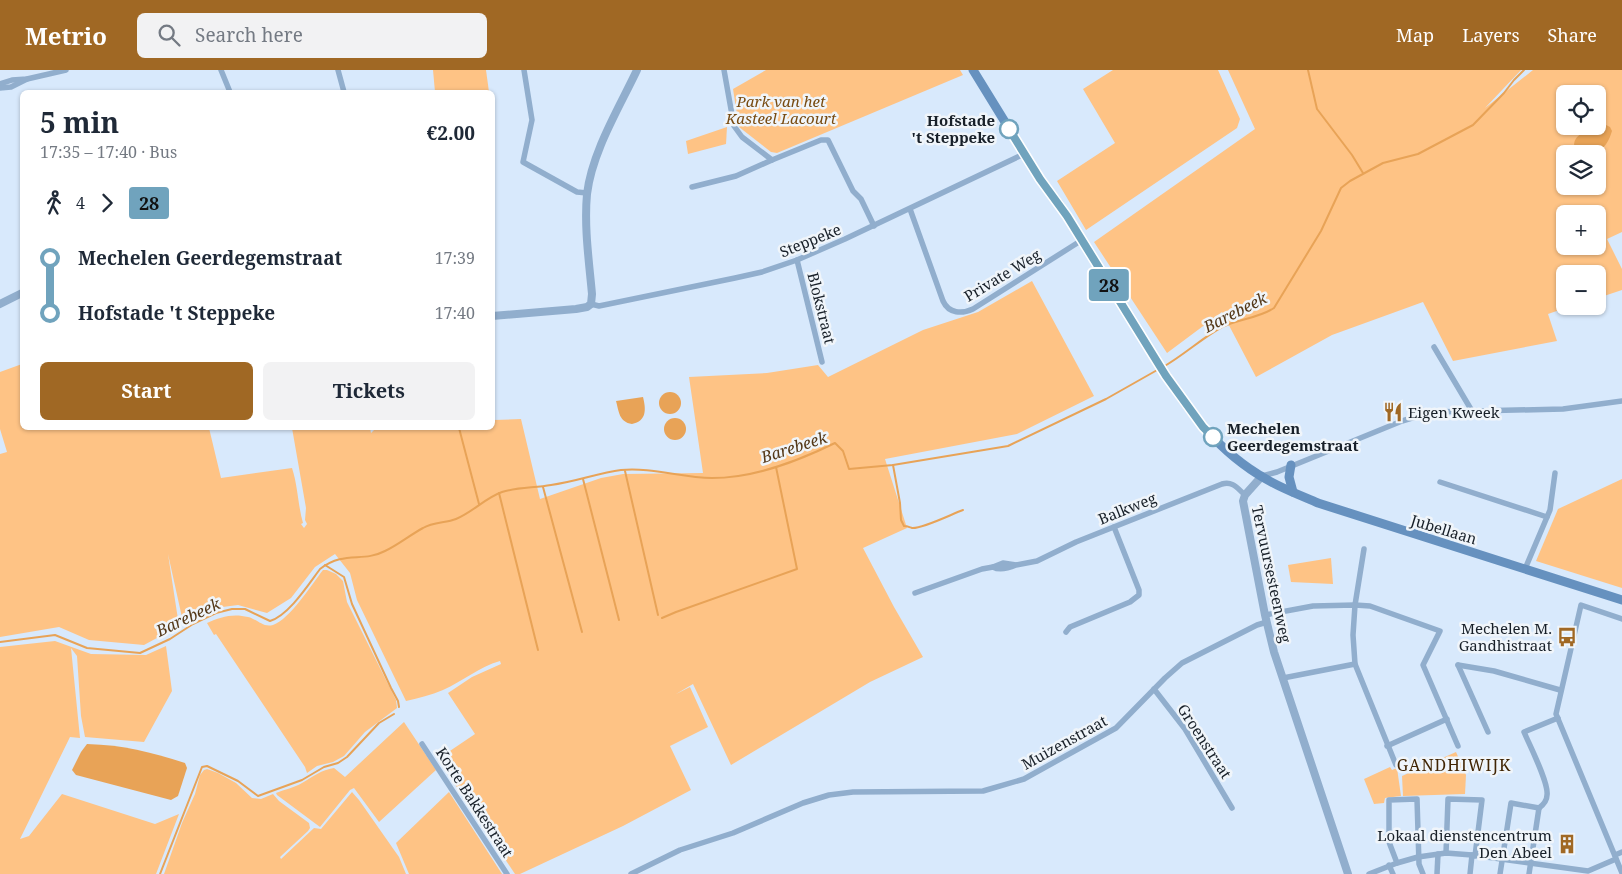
<!DOCTYPE html>
<html lang="en">
<head>
<meta charset="utf-8">
<style>
  body { margin:0; font-family:"Noto Serif",serif; background:#f2f2f3; color:#1f2937; height:100vh; display:flex; flex-direction:column; font-size:19px; white-space:nowrap }
  * { box-sizing:border-box; margin:0 }
  p { font-size:16px; color:#747a83 }
  .icon { flex:none; width:28px; height:28px; fill:none; stroke:currentColor; stroke-width:2; stroke-linecap:round; stroke-linejoin:round }
  .map { position:relative; flex:1; overflow:hidden }
  .details { position:absolute; left:20px; top:20px; width:475px; height:340px; display:flex; flex-direction:column; background:#fff; border-radius:8px; box-shadow:0 1px 4px #0004 }
  .details>* { flex:none }
  .badge { padding:0 10px; border-radius:4px; font-size:18px; line-height:32px }
  .fabs { position:absolute; left:1556px; top:15px; display:grid; gap:10px }
  .fabs a { display:grid; place-items:center; width:50px; height:50px; border-radius:8px; background:#fff; box-shadow:0 1px 4px #0004; font-size:25px }
  .map>.badge { position:absolute; translate:-50% -50%; box-shadow:0 0 0 2px #fff }
  .legs { display:flex; align-items:center; gap:8px; height:55px; padding:0 20px; font-size:16px }
  .legs p { margin-inline-start:auto }
  .headline { display:flex; align-items:center; justify-content:space-between; height:85px; padding:0 20px }
  h1 { font-size:28px; font-weight:700; line-height:38px }
  .button { display:flex; gap:10px; margin-top:auto; padding:10px 20px }
  .button a { flex:1; height:58px; border-radius:8px; background:#a06824; color:#fff; font-size:20px; font-weight:700; line-height:58px; text-align:center }
  .button a+a { background:#f2f2f3; color:#1f2937 }
  ul { padding:0 20px; list-style:none }
  li { display:flex; align-items:center; gap:18px; height:55px; font-size:19px }
  li i { display:grid; place-items:center; width:8px; height:100%; margin:0 6px; background:currentColor }
  li i::after { content:''; width:12px; height:12px; margin:-6px; border:4px solid; border-radius:50%; background:#fff }
  li p { margin-inline-start:auto }
  li:first-child i { background:linear-gradient(#0000 50%,currentColor 0) }
  li:last-child i { background:linear-gradient(currentColor 50%,#0000 0) }
  header { display:flex; align-items:center; gap:30px; box-sizing:border-box; height:70px; padding:0 25px; background:#a06824; color:#fff }
  header strong { font-size:24px }
  nav { display:flex; gap:28px; margin-inline-start:auto; font-size:18px }
  .search { width:350px; height:45px; background:#f2f2f3; display:flex; align-items:center; gap:12px; box-sizing:border-box; padding:0 18px; border-radius:8px; color:#747a83; font-size:19px }
  .map>svg:first-child { display:block }
</style>
</head>
<body>
<header>
<strong>Metrio</strong>
<div class="search"><svg class="icon" aria-label="search" viewBox="0 0 24 24"><circle cx="10" cy="10" r="6"/><path d="M15 15l6 6"/></svg>Search here</div>
<nav><a>Map</a><a>Layers</a><a>Share</a></nav>
</header>
<div class="map">
<svg width="1622" height="804" viewBox="0 0 1622 804">
  <rect width="100%" height="100%" fill="#d8e9fc"/>
  <g fill="#fec385" fill-rule="evenodd">
    <polygon points="433,0 486,0 489,22 435,22"/>
    <polygon points="766,0 960,0 963,5 777,83 771,82 739,57 733,19"/>
    <polygon points="1113,0 1218,0 1240,49 1237,58 1086,160 1057,111 1115,73 1083,19"/>
    <path d="M1228 0H1521L1485 38 1533 0H1622V162L1607 169 1622 199V220L1598 228V204H1565V236H1571L1548 244 1557 271 1453 291 1423 232 1332 265 1256 307 1222 242 1167 283 1094 172 1255 59ZM1565 24H1598V56H1565ZM1565 84H1598V116H1565ZM1565 144H1598V176H1565Z"/>
    <polygon points="727,57 726,74 688,84 686,71"/>
    <path d="M1032 211 1094 326 1017 364 885 389 907 458 863 478 894 537 923 587 870 612 731 695 693 614 676 624 690 617 708 657 670 676 691 720 623 756 520 804H515L438 689 475 664 448 623 472 607 501 594 500 591C479 597 463 611 443 620 431 625 419 628 406 631L357 530 350 503 335 484 315 497 291 528 267 543 238 535 215 538 183 552 168 484 179 556 144 575 89 570 59 557 0 567V384L7 382 0 359V302L22 294V358H209L221 408 292 398C298 416 298 436 303 453L301 454 304 458 307 454 305 450 306 438 292 358H370L371 363 376 358H492L493 342 494 350 521 349 540 429 601 408 623 404 703 403 689 307 767 303 818 295 828 307 923 260 978 242Z"/>
    <polygon points="1622,409 1622,518 1536,491 1558,439"/>
    <polygon points="1331,488 1333,514 1291,512 1288,495"/>
    <path d="M323 500H327L336 504 343 511 347 532 396 630 397 638 365 662 344 686 333 692 317 696 307 703 305 697 216 564 214 565 207 553C220 547 233 543 248 547 257 549 263 558 273 555 290 549 312 514 323 500Z"/>
    <polygon points="55,571 91,584 146,585 166,576 172,621 144,672 85,667 81,646 77,586 71,578 80,668 70,667 20,769 29,766 62,724 155,754 179,744 156,804 0,804 0,577"/>
    <path d="M404 652 436 700 379 752 354 718 350 720 320 757 277 725 276 723C285 719 294 718 302 713 314 706 321 700 334 698L345 707Z"/>
    <polygon points="1456,682 1466,705 1465,724 1403,726 1402,706"/>
    <polygon points="1390,697 1392,700 1397,698 1401,726 1385,728 1384,733 1374,734 1364,709"/>
    <polygon points="207,699 218,703 236,713 252,728 261,729 273,724 279,731 309,753 310,758 308,761 280,787 281,789 314,758 321,759 352,722 359,730 399,787 406,804 164,804 182,753 195,724 200,705 204,700"/>
    <polygon points="449,722 502,804 409,804 396,773"/>
  </g>
  <g fill="#e8a357">
    <path d="M1606 55 1610 57 1612 61C1606 81 1597 84 1578 84 1566 68 1585 60 1598 57L1603 59Z"/>
    <circle cx="670" cy="333" r="11"/>
    <path d="M643 327C646 339 647 351 632 354 619 352 619 342 616 331Z"/>
    <circle cx="675" cy="359" r="11"/>
    <path d="M87 674C124 675 150 682 185 693L187 698 178 726 171 730 76 705 72 700 81 682Z"/>
  </g>
  <g fill="none" stroke-linecap="round" stroke-linejoin="round">
    <g stroke="#e8a357" stroke-width="2">
      <polyline points="1308,0 1317,39 1352,85 1363,103"/>
      <path d="M1163 297C1184 285 1202 268 1222 257 1239 249 1259 248 1274 238L1321 161 1341 118 1350 111 1383 93 1418 84 1473 55 1504 23 1514 10 1524 0"/>
      <polyline points="459,358 479,434"/>
      <polyline points="378,359 381,358"/>
      <path d="M893 395 900 433 901 450 904 456C907 456 909 457 912 458 922 459 952 444 963 440"/>
      <polyline points="625,401 658,545"/>
      <polyline points="583,409 619,550"/>
      <polyline points="543,417 582,562"/>
      <polyline points="499,423 538,580"/>
      <polyline points="325,495 344,507 352,534 391,618 398,631 399,637"/>
      <polyline points="662,548 676,542 797,499 776,397"/>
      <path d="M0 572 55 565 87 578 140 583 170 569 193 554 216 543 232 539H245L270 551C289 545 308 515 320 499 345 480 362 493 385 481 398 475 410 465 423 458 433 452 446 453 456 449 473 442 485 428 502 422 517 417 535 418 551 415 575 412 598 403 621 400 652 397 682 408 712 408 755 408 798 391 835 373L843 381 849 399 893 395 1008 376 1106 329 1159 299"/>
      <polyline points="160,804 202,697 207,696 238,711 258,726 302,710 324,697 338,693 347,687 379,653 394,644"/>
    </g>
    <g stroke="#91aecd" stroke-width="5.5">
      <polyline points="221,0 230,22"/>
      <polyline points="338,0 344,22"/>
      <polyline points="524,0 532,50 523,92 577,122 587,123"/>
      <polyline points="724,0 734,56 742,67 772,90 821,70 828,70 853,121 861,129 874,156"/>
      <polyline points="0,14 12,10 27,9 66,0"/>
      <polyline points="0,18 11,17 27,9"/>
      <polyline points="692,117 736,106 772,90"/>
      <path d="M910 139 943 231C949 244 962 244 973 239L1082 170"/>
      <polyline points="797,190 822,292"/>
      <polyline points="591,234 599,236 735,208 762,202 797,190 845,169 1024,84"/>
      <polyline points="1434,277 1472,341"/>
      <polyline points="1262,406 1277,402 1402,351 1432,342 1563,339 1622,331"/>
      <polyline points="1440,412 1547,447"/>
      <polyline points="1364,479 1355,535 1370,536 1440,561 1423,595 1458,676"/>
      <path d="M1016 495C1009 498 1000 501 993 497L1003 493 1016 495 1037 491 1076 472 1222 414C1233 411 1237 418 1245 425"/>
      <polyline points="1525,499 1550,440 1555,403"/>
      <polyline points="915,523 982,499 993,497"/>
      <polyline points="1265,545 1313,536 1355,535 1353,565 1355,594 1396,695"/>
      <polyline points="1622,549 1581,535 1556,644 1622,803"/>
      <polyline points="1066,562 1070,557 1130,532 1139,525 1139,520 1114,457"/>
      <polyline points="1458,595 1494,601 1560,620"/>
      <polyline points="1458,595 1488,662"/>
      <polyline points="1283,608 1355,594"/>
      <polyline points="1154,619 1185,659 1232,738"/>
      <polyline points="422,674 507,804"/>
      <polyline points="1387,676 1447,649"/>
      <path d="M1539 738C1543 735 1547 730 1547 725 1549 713 1529 674 1524 662L1558 648"/>
      <polyline points="1446,783 1448,729 1482,730 1475,786"/>
      <polyline points="1615,785 1622,782"/>
      <polyline points="1397,793 1389,772 1389,730 1417,729 1419,794 1423,804"/>
      <polyline points="1389,795 1393,804"/>
      <polyline points="631,804 680,780 733,763 803,733 829,725 853,722 983,721 1024,709 1116,658 1165,608 1182,593 1257,555 1267,552"/>
      <polyline points="1369,804 1397,793 1418,787 1446,783 1472,785 1588,801 1616,789"/>
      <polyline points="1437,804 1438,784"/>
      <polyline points="1470,804 1472,785"/>
      <polyline points="1500,804 1511,733 1539,738"/>
      <polyline points="1529,804 1539,738"/>
    </g>
    <g stroke="#91aecd" stroke-width="8">
      <polyline points="0,234 22,223"/>
      <path d="M492 246 576 239 587 237 591 234 592 224C589 191 584 157 587 124 592 82 619 38 637 0"/>
      <polyline points="1262,406 1245,425 1243,431 1265,545 1274,582 1348,804"/>
    </g>
    <g stroke="#6691bf" stroke-width="9">
      <path d="M973 0 1040 109 1060 135C1087 178 1113 221 1140 264 1171 314 1201 366 1250 399 1271 414 1295 423 1318 433L1622 530"/>
      <polyline points="1291,395 1289,407 1293,422"/>
    </g>
  </g>
  <g fill="none" stroke-linecap="round" stroke-linejoin="round">
    <defs>
      <polyline id="line-1" points="1009,59 1040,109 1067,146 1166,306 1203,357 1213,367"/>
    </defs>
    <use href="#line-1" stroke="#fff" stroke-width="11"/>
    <use href="#line-1" stroke="#70a3bd" stroke-width="8"/>
  </g>
  <defs>
    <symbol id="restaurant-bare" viewBox="-9 -9 18 18"><path d="M-5-6h1v4h1v-4h1v4h1v-4h1v5L-1.5 .5V6h-2V.5L-5-1ZM5-6V6H3V1.5H1.5Q1.5-4 5-6Z" fill="#a06824" stroke="#f0f5fa" stroke-width="2.5" paint-order="stroke"/></symbol>
    <symbol id="bus-bare" viewBox="-9 -9 18 18"><path d="M-5-6H5V4H4V6H2V4H-2V6H-4V4H-5ZM-3.5-4V0h7V-4ZM-3.5 1.2v1.5H-2V1.2ZM2 1.2v1.5H3.5V1.2Z" fill="#a06824" stroke="#f0f5fa" stroke-width="2.5" paint-order="stroke"/></symbol>
    <symbol id="building-bare" viewBox="-9 -9 18 18"><path d="M-4-6H4V6H1V3H-1V6H-4ZM-2.5-4.3h1.7v1.8h-1.7ZM.8-4.3h1.7v1.8H.8ZM-2.5-1h1.7V.8h-1.7ZM.8-1h1.7V.8H.8Z" fill="#a06824" stroke="#f0f5fa" stroke-width="2.5" paint-order="stroke"/></symbol>
  </defs>
  <g fill-rule="evenodd">
    <use href="#restaurant-bare" x="1379" y="328" width="28" height="28"/>
    <use href="#bus-bare" x="1553" y="553" width="28" height="28"/>
    <use href="#building-bare" x="1553" y="760" width="28" height="28"/>
  </g>
  <g fill="#fff" stroke="#70a3bd" stroke-width="2.5">
    <circle cx="1009" cy="59" r="9"/>
    <circle cx="1213" cy="367" r="9"/>
  </g>
  <g text-anchor="middle" dominant-baseline="central" stroke-width="5" stroke-linejoin="round" paint-order="stroke">
    <g font-size="15" font-style="italic" fill="#784b11" stroke="#f0f5fa">
      <text x="781" y="31">Park van het<tspan x="781" dy="17">Kasteel Lacourt</tspan></text>
    </g>
    <g font-size="15" font-weight="bold" fill="#182029" stroke="#f0f5fa" text-anchor="end">
      <text x="995" y="50">Hofstade<tspan x="995" dy="17">'t Steppeke</tspan></text>
      <text x="1227" y="358" text-anchor="start">Mechelen<tspan x="1227" dy="17">Geerdegemstraat</tspan></text>
    </g>
    <g font-size="15" fill="#182029" stroke="#f0f5fa">
      <text transform="translate(810 170) rotate(-22)">Steppeke</text>
      <text transform="translate(1002 205) rotate(-31)">Private Weg</text>
      <text transform="translate(822 238) rotate(76)">Blokstraat</text>
      <text transform="translate(1127 438) rotate(-22)">Balkweg</text>
      <text transform="translate(1444 459) rotate(17)">Jubellaan</text>
      <text transform="translate(1272 504) rotate(78)">Tervuursesteenweg</text>
      <text transform="translate(1205 671) rotate(57)">Groenstraat</text>
      <text transform="translate(1064 672) rotate(-29)">Muizenstraat</text>
      <text transform="translate(475 732) rotate(57)">Korte Bakkestraat</text>
    </g>
    <g font-size="15" fill="#182029" stroke="#f0f5fa" text-anchor="end">
      <text x="1408" y="342" text-anchor="start">Eigen Kweek</text>
      <text x="1552" y="558">Mechelen M.<tspan x="1552" dy="17">Gandhistraat</tspan></text>
      <text x="1552" y="765">Lokaal dienstencentrum<tspan x="1552" dy="17">Den Abeel</tspan></text>
    </g>
    <g font-size="16" font-style="italic" fill="#543818" stroke="#f0f5fa">
      <text transform="translate(1235 242) rotate(-27)">Barebeek</text>
      <text transform="translate(794 377) rotate(-18)">Barebeek</text>
      <text transform="translate(188 547) rotate(-25)">Barebeek</text>
    </g>
    <g font-size="16" letter-spacing="1" fill="#402504" stroke="#f0f5fa">
      <text x="1454" y="695">GANDHIWIJK</text>
    </g>
  </g>
</svg>
<div class="fabs">
<a><svg class="icon" aria-label="locate" viewBox="0 0 24 24"><circle cx="12" cy="12" r="6"/><path d="M12 2v4M12 18v4M2 12h4M18 12h4"/></svg></a>
<a><svg class="icon" aria-label="layers" viewBox="0 0 24 24"><path d="M12 4l9 5-9 5-9-5zM3 14l9 5 9-5"/></svg></a>
<a>+</a>
<a>−</a>
</div>
<b class="badge" style="left:1109px;top:215px;background:#70a3bd;color:#111">28</b>
<section class="details">
<div class="headline"><div><h1>5 min</h1><p>17:35 – 17:40 · Bus</p></div><b>€2.00</b></div>
<div class="legs"><svg class="icon" aria-label="walk" viewBox="0 0 24 24"><circle cx="13" cy="4" r="2"/><path d="M13 8l-2 6 4 7M11 14l-3 7M7 12l3-4h3l4 4"/></svg>4<svg class="icon" aria-label="forward" viewBox="0 0 24 24"><path d="M9 5l7 7-7 7"/></svg><b class="badge" style="background:#70a3bd;color:#111">28</b></div>
<ul>
<li><i style="color:#70a3bd"></i><b>Mechelen Geerdegemstraat</b><p>17:39</p></li>
<li><i style="color:#70a3bd"></i><b>Hofstade 't Steppeke</b><p>17:40</p></li>
</ul>
<div class="button"><a>Start</a><a>Tickets</a></div>
</section>
</div>
</body>
</html>
